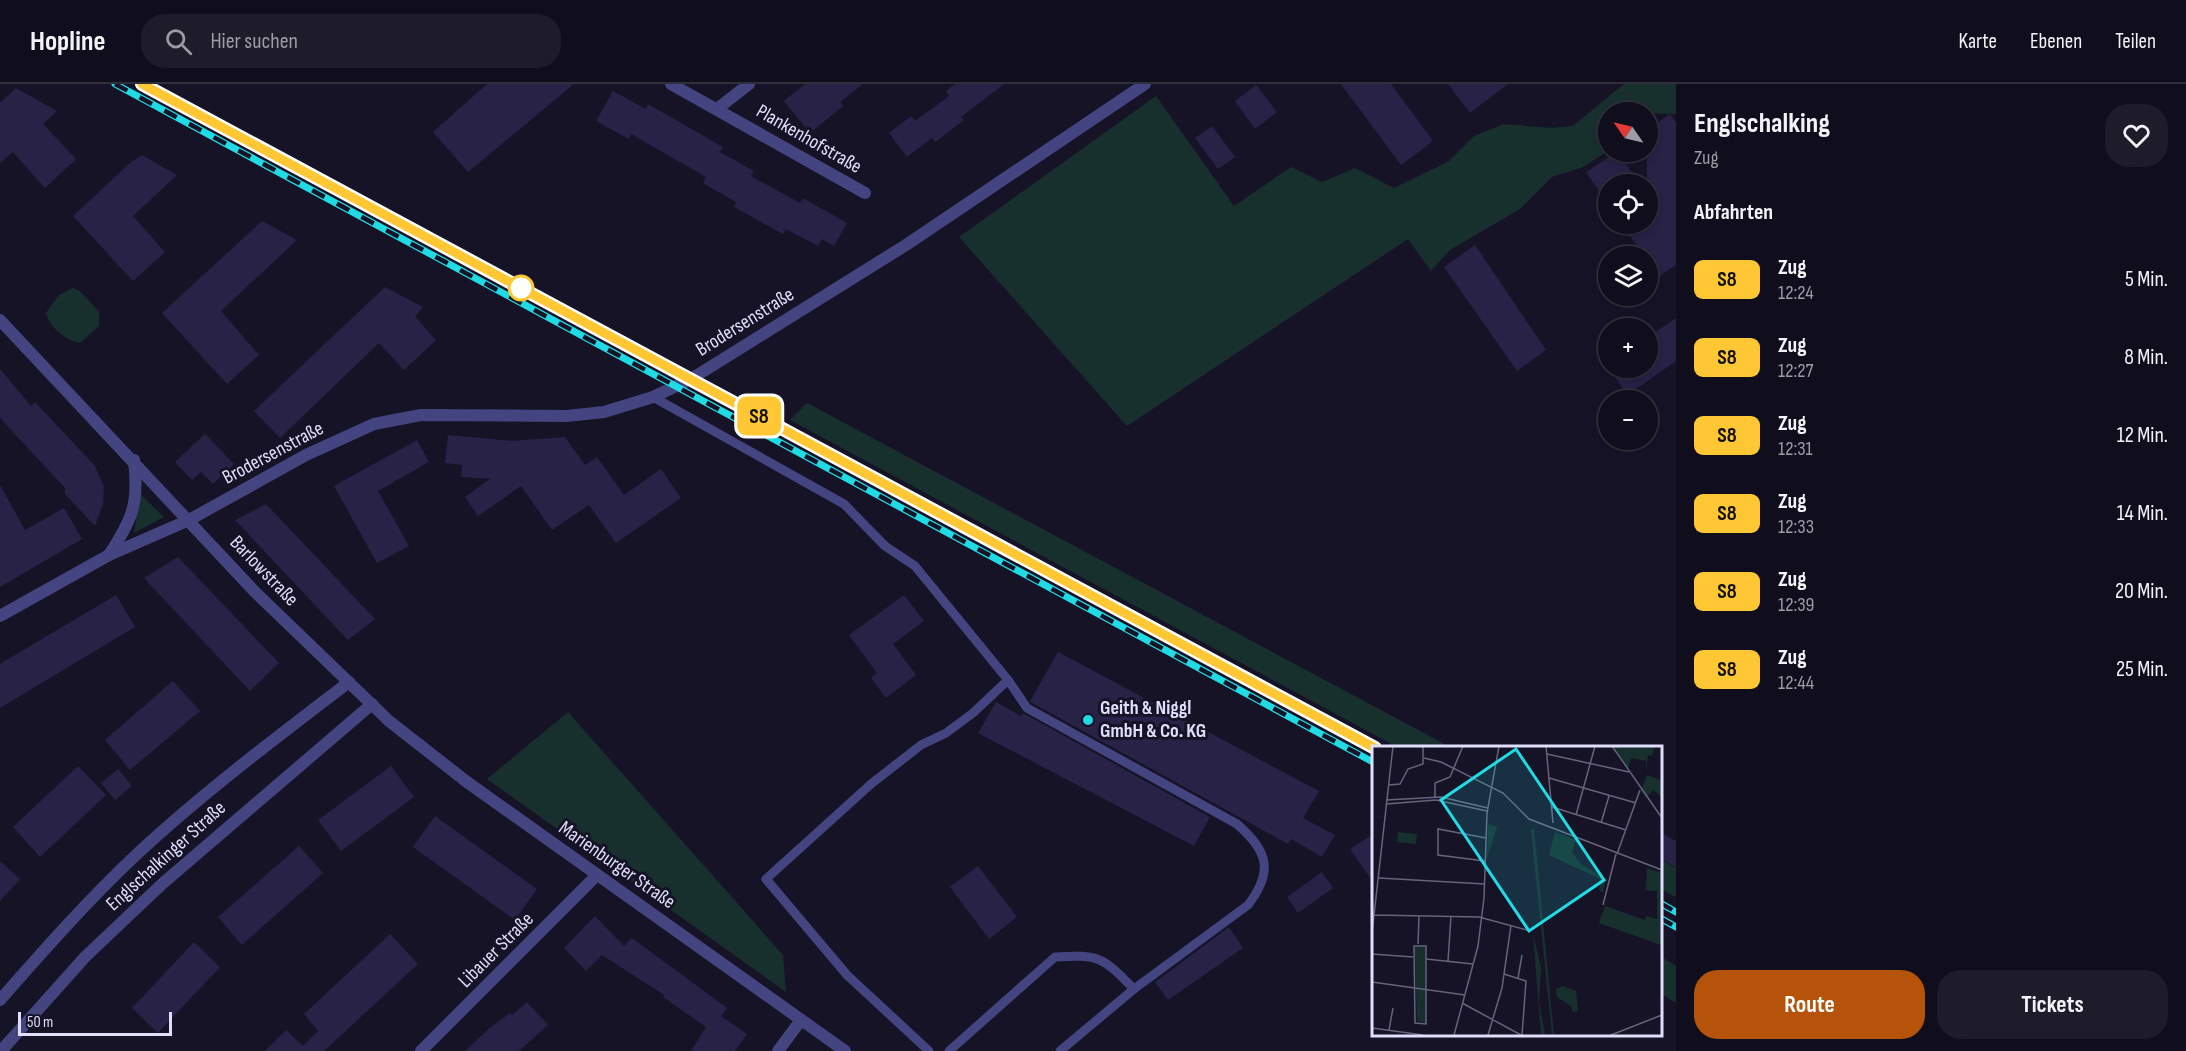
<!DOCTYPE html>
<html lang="de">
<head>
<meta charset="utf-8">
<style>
  body { margin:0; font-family:"Sofia Sans Condensed",sans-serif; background:#1e1c2a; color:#f1f3f6; height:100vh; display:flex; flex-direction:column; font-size:22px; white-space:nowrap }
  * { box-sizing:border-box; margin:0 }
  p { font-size:20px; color:#9c9ca4 }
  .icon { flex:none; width:33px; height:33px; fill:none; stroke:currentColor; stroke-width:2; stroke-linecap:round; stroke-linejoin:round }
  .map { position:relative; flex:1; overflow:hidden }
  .sheet { display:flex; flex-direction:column; background:#100e1d; width:510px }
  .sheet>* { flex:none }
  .badge { padding:0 12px; border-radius:9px; font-size:21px; line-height:39px }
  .needle { width:39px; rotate:304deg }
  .tools { position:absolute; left:1598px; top:18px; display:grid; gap:12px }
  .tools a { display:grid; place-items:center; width:60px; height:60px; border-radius:50%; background:#100e1d; box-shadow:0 3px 9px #0003,0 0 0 2px #302e3b; font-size:30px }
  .scale { position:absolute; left:18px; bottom:15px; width:154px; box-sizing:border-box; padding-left:6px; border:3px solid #dfdefb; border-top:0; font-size:16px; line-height:21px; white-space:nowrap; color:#dfdefb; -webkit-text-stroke:4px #161327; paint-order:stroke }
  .map>.badge { position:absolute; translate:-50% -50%; box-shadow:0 0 0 3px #fff }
  h2 { padding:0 18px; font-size:22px; line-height:54px }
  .round { display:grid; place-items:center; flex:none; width:63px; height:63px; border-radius:24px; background:#1e1c2a }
  .headline { display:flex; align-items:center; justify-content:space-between; height:102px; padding:0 18px }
  h1 { font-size:28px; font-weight:700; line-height:45px }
  .cta { display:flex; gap:12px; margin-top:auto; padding:12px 18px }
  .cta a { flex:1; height:69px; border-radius:24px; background:#b45309; color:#fff; font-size:24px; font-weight:700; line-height:69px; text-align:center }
  .cta a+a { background:#1e1c2a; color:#f1f3f6 }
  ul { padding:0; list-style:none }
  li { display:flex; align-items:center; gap:18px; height:78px; padding:0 18px }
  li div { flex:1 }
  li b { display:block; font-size:22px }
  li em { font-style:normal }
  li .badge { min-width:66px; font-weight:700; text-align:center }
  header { display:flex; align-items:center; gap:36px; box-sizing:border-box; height:84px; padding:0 30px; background:#100e1d; border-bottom:2px solid #302e3b }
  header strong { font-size:28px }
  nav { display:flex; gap:33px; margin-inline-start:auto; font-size:21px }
  .search { width:420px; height:54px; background:#1e1c2a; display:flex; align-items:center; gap:15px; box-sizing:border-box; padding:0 21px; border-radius:24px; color:#9c9ca4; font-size:22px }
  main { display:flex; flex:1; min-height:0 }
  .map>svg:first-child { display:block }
</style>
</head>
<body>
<header>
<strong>Hopline</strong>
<div class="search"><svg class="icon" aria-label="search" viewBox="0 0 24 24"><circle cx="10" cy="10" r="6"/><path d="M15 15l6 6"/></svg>Hier suchen</div>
<nav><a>Karte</a><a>Ebenen</a><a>Teilen</a></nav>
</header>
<main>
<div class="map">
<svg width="1676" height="967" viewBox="0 0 1676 967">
  <rect width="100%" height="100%" fill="#161327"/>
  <g fill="#17302e">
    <polygon points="1624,0 1676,0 1676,30 1608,28 1608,67 1583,83 1552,93 1520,125 1450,166 1431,187 1408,155 1127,342 959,153 1156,12 1234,122 1291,83 1322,98 1355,84 1394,104 1449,77 1474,52 1504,40 1551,44 1573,42"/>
    <path d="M73 204 81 208 99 228V242L80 259C64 255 51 245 46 229L59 211Z"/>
    <polygon points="807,319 1452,664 1399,664 790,336"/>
    <polygon points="140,410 164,433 134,449"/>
    <polygon points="568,628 783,871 786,908 487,695"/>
    <polygon points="1660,775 1676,784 1676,813 1660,805"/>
    <polygon points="1660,872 1676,882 1676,919 1660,909"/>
  </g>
  <g fill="#272246">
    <polygon points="487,0 574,0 468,88 433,48"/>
    <polygon points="805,0 863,0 840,18 843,22 810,49 784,17"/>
    <polygon points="955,0 1004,0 961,33 964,36 935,58 932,54 907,73 889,49 911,32 915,37 949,12 946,7"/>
    <polygon points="1341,0 1391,0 1433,57 1401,81"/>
    <polygon points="1448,0 1508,0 1470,29"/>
    <polygon points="1256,1 1277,28 1255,45 1235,17"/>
    <polygon points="16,4 57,27 43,40 76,75 45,104 13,68 0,79 0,19"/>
    <polygon points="613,7 646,25 648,20 723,63 720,68 754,87 751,92 800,119 803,114 847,139 834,162 822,155 818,162 786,145 783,150 734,123 736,118 703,99 706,93 631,50 629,55 596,37"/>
    <polygon points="1670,30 1676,39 1676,181 1658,193 1647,172 1644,172 1622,140 1647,140 1647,46"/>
    <polygon points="1212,42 1235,73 1218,85 1195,54"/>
    <polygon points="1617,68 1640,100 1608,100 1608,120 1586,88"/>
    <polygon points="142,71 177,91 133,132 165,168 133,197 73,132 131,78"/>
    <polygon points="262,137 297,156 221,227 259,271 227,300 162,229"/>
    <polygon points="1475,161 1546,266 1517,287 1444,183"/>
    <polygon points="385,203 423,223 415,233 436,256 404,286 379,259 280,354 254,327"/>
    <polygon points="1676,234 1676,277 1627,311 1609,284 1647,284 1647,254"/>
    <polygon points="0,285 31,322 35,318 95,382 104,403 103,420 95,442 65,410 65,404 0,334"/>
    <polygon points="205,350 234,380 213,400 201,388 192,396 175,378"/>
    <polygon points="448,351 512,357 565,353 585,381 597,373 624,411 661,385 681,414 616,459 589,421 552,446 521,402 478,432 465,413 490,395 461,393 462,381 445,379"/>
    <polygon points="417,356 429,378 378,407 409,462 377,479 334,402"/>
    <polygon points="0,401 25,446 64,424 82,455 0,503"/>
    <polygon points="266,420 375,535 348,556 235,436"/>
    <polygon points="178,473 279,579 250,607 144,494"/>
    <polygon points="116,511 135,543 0,624 0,580"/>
    <polygon points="904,511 924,537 893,560 916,591 886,614 871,594 877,589 849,551"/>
    <polygon points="1058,568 1319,707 1303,734 1335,751 1322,773 1291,755 1288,760 1032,619 1030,617"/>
    <polygon points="173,597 200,627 130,686 105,656"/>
    <polygon points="996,618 1021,632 1023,629 1210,733 1194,762 978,649"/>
    <polygon points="78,682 106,711 40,773 13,743"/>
    <polygon points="391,682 414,713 341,767 318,736"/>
    <polygon points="118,685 132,702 115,716 101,699"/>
    <polygon points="435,732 537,805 515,836 413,763"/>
    <polygon points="1659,748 1676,757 1676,783 1659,774"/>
    <polygon points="1373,750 1373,798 1350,765"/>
    <polygon points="299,762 323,789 242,861 218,833"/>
    <polygon points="0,777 20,795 0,817"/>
    <polygon points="978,782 1017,833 989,855 950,803"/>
    <polygon points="1322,788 1333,804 1298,829 1287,813"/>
    <polygon points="595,832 624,862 632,854 727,924 721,932 747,950 735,967 691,967 706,943 663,913 664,911 602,871 586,887 564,864"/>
    <polygon points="1229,843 1243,864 1168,916 1155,898"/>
    <polygon points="390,850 418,880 324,967 265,967 286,946 303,962 318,947 304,930"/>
    <polygon points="194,858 220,883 158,949 132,924"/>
    <polygon points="527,918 548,941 519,967 465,967 491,943 510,929 512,931"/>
  </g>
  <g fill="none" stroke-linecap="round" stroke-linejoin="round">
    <g stroke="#444580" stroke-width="9">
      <path d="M653 313 844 420 885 462 915 482 1008 596 1027 624 1237 740C1268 767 1274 787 1248 821L1134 905 1060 967"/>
      <polyline points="929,967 847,891 766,795 871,700 921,661 946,649 973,629 1008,596"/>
      <path d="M949 967 1055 873C1101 870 1103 874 1134 905"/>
    </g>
    <g stroke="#444580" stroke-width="12">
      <polyline points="671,0 865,109"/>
      <polyline points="717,25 749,0"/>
      <polyline points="0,236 255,508 389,637 467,698 845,967"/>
      <path d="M109 471C133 434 139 420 134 376"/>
      <polyline points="0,532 109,471 189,436 306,371 374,340 421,331 567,332 604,328 653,313 691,295 906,161 1145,0"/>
      <path d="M0 916C44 866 88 816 137 770 204 708 277 653 349 598"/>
      <polyline points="1,967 85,873 162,800 372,620"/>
      <polyline points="421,967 597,791"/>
      <polyline points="778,967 801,936"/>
    </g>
    <defs>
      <g id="rail">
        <polyline points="115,0 1373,678"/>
        <polyline points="142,0 1375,664"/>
        <polyline points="1660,819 1676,828"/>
        <polyline points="1660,834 1676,843"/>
      </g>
    </defs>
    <use href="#rail" stroke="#21dbe4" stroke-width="7"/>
    <use href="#rail" stroke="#161327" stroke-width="4.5" stroke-dasharray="14" stroke-linecap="butt"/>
  </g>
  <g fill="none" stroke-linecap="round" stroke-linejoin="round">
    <defs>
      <polyline id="line" points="142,0 1375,664"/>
    </defs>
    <use href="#line" stroke="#fff" stroke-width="14"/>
    <use href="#line" stroke="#ffc734" stroke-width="9"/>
  </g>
  <circle fill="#fff" stroke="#ffc734" stroke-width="3" cx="521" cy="204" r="12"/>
  <circle fill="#21dbe4" stroke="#161327" stroke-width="2" cx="1088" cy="636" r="6"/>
  <g text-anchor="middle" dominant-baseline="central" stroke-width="6" stroke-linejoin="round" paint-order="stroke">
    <g font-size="20" fill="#dfdefb" stroke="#161327">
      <text transform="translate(809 55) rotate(30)">Plankenhofstraße</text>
      <text transform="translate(745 238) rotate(-32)">Brodersenstraße</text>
      <text transform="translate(273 369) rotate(-28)">Brodersenstraße</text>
      <text transform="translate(264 487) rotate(46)">Barlowstraße</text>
      <text transform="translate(166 772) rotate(-42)">Englschalkinger Straße</text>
      <text transform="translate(617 781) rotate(35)">Marienburger Straße</text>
      <text transform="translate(496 866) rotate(-45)">Libauer Straße</text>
    </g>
    <g font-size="20" font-weight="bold" fill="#dfdefb" stroke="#161327" text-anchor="start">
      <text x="1100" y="624">Geith &amp; Niggl<tspan x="1100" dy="23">GmbH &amp; Co. KG</tspan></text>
    </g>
  </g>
  <g transform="translate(1372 662)">
    <rect width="290" height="290" fill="#161327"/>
    <path d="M242 0H283L280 10 276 9 274 25V15L259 12 256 23ZM275 29 289 34V50L281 44 274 52 269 44ZM116 78 125 81 115 112ZM159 83H162L182 289H180ZM26 86 45 88 44 98 25 96ZM183 86 204 94 200 106 209 118 234 133 231 147 227 144 228 133 177 109ZM275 122 289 127V199L227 177 233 160 273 174 274 170 285 173V145L274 144ZM161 187 169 222 167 256 173 288 169 289ZM53 200 54 277 45 275 43 212V201ZM191 240 204 245 206 265 201 266 199 260 185 251 184 243Z" fill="#17302e"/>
    <path fill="none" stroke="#66647c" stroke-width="1.5" d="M174 0 181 77M240 0 290 72M175 8 257 26M52 12 69 16 131 47 157 73 290 124M177 32 264 57M17 39 28 38 36 23 51 18V0M63 51V37L78 31 91 0M14 54 69 51 116 62M14 58 64 54 115 65M180 61 254 84M204 69 223 0M229 77 237 50M245 108 268 44M113 115 66 109V83L114 92M7 132 113 138M231 159 244 108M2 169 107 171 155 184M0 187 21 0M46 198 47 170M42 200H54V278L43 277ZM0 208 41 211M54 213 101 218M76 215 79 170M132 228 154 235 150 289M146 232 150 209M0 236 93 249M90 257 149 289M0 282 51 289M17 284 21 262M82 289 106 200 112 152 115 67 127 0M116 289 130 242 139 179M239 289 290 269"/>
    <path fill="#21dbe4" fill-opacity="0.15" stroke="#21dbe4" stroke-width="3" d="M144 3 232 134 157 185 69 54Z"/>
    <rect width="290" height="290" fill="none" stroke="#dfdefb" stroke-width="3"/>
  </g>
</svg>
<div class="tools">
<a><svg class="needle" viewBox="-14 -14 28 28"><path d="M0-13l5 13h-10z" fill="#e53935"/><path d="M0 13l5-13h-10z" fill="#9c9ca4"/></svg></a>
<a><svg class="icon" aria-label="locate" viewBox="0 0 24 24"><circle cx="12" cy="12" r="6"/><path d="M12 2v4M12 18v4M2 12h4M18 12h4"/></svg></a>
<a><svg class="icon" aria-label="layers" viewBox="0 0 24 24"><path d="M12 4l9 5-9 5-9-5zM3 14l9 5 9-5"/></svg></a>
<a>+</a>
<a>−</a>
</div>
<div class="scale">50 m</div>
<b class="badge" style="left:759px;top:332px;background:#ffc734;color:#111">S8</b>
</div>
<section class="sheet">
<div class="headline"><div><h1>Englschalking</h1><p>Zug</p></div><a class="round"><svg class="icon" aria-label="heart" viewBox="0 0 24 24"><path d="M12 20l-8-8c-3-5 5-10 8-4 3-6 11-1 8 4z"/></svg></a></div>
<h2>Abfahrten</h2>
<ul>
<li><span class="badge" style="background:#ffc734;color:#111">S8</span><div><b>Zug</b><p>12:24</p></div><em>5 Min.</em></li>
<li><span class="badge" style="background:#ffc734;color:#111">S8</span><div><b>Zug</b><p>12:27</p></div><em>8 Min.</em></li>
<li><span class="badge" style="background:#ffc734;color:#111">S8</span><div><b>Zug</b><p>12:31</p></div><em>12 Min.</em></li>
<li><span class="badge" style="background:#ffc734;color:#111">S8</span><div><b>Zug</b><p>12:33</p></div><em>14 Min.</em></li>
<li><span class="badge" style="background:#ffc734;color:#111">S8</span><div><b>Zug</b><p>12:39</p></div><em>20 Min.</em></li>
<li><span class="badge" style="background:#ffc734;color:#111">S8</span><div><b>Zug</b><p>12:44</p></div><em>25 Min.</em></li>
</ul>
<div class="cta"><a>Route</a><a>Tickets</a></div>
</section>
</main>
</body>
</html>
